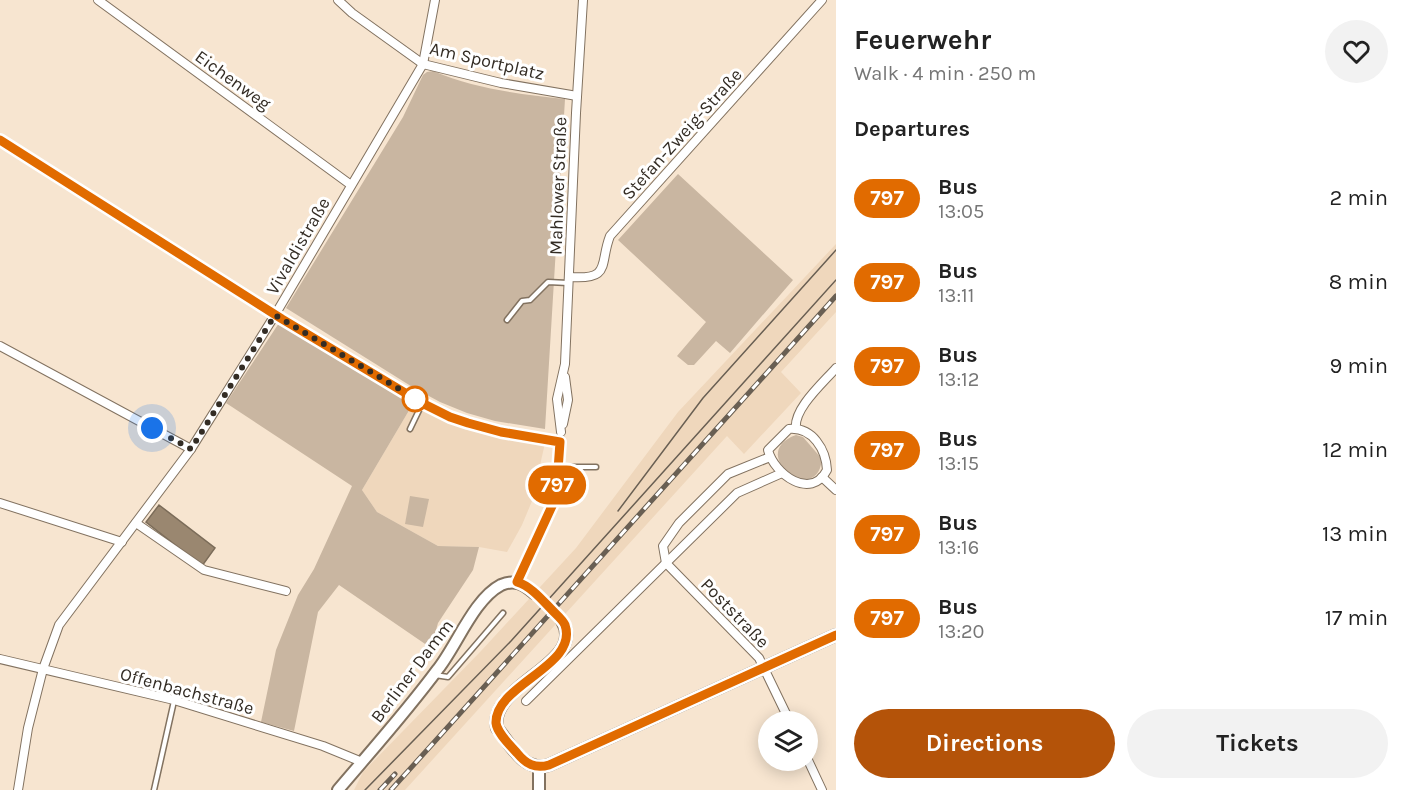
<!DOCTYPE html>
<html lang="en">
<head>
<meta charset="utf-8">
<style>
  body { margin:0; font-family:Karla,sans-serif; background:#f2f2f2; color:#222; height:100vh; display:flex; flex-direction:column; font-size:22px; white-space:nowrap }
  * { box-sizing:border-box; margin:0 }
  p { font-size:20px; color:#767676 }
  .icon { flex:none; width:33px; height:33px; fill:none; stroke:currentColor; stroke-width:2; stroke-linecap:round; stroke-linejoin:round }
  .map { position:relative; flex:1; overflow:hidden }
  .sheet { display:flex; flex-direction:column; background:#fff; width:570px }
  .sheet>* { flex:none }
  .badge { padding:0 12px; border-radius:20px; font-size:21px; line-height:39px }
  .tools { position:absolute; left:758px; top:711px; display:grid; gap:12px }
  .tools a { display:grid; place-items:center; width:60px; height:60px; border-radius:50%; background:#fff; box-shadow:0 3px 15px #0003; font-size:30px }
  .you { position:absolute; width:30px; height:30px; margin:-15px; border:4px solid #fff; border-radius:50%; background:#1a73e8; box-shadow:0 0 0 9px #1a73e833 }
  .map>.badge { position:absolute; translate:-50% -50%; box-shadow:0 0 0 3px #fff }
  h2 { padding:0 18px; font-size:22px; line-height:54px }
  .round { display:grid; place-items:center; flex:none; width:63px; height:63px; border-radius:32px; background:#f2f2f2 }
  .overview { display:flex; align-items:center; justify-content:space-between; height:102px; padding:0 18px }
  h1 { font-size:28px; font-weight:700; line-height:45px }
  .button { display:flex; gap:12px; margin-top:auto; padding:12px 18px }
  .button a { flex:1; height:69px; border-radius:36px; background:#b45309; color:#fff; font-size:24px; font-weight:700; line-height:69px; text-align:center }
  .button a+a { background:#f2f2f2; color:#222 }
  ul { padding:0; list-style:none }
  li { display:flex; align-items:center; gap:18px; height:84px; padding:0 18px }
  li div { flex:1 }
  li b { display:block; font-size:22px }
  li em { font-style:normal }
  li .badge { min-width:66px; font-weight:700; text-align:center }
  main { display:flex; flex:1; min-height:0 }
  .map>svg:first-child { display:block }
</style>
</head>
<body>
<main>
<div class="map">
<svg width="836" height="790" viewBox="0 0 836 790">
  <rect width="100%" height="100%" fill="#f7e5d0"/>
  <g fill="#efd7bc">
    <polygon points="836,244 836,312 781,372 801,393 744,454 727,436 405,790 354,790 363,772 481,651 576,548 678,412"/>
    <polygon points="414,402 449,421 545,443 532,501 522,525 507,552 479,547 438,546 377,512 362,490"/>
  </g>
  <g fill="#c9b6a1">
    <path d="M433 71C476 89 519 94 565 99L545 429 495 421 467 413 440 402 414 388 286 308 403 117 423 75 427 72Z"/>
    <polygon points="678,174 793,280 730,353 716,341 694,365 688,365 677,356 706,322 618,240"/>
    <polygon points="281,320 414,402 362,490 377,512 438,546 479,547 473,570 438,623 431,648 339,585 318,612 294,731 261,722 276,650 298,595 314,569 352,486 226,403"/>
    <path d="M796 435 803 437 822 459C817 509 745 453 796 435Z"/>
    <polygon points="410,496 429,499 423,527 405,524"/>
  </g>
  <polygon fill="#9a8770" stroke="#7b6c59" stroke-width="1.5" points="159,505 215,548 202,566 146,522"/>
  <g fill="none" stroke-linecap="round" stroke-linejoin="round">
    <polyline stroke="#d0c0ae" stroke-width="10" stroke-dasharray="10 5" stroke-linecap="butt" points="534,593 562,621"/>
    <defs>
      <g id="lane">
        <polyline points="507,320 522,301 530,300 548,282 568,283"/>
        <polyline points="410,429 422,404"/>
        <polyline points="558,467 596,467"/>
        <polyline points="435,675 448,677 503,613"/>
        <polyline points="154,790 174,701"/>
      </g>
      <g id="street">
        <polyline points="98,0 351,185"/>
        <polyline points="338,0 352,13 423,64 501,83 577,96"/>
        <polyline points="0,140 282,319 422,403 450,417 468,423 501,432 560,442"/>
        <path d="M570 277C612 280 599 264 610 236L822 0"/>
        <polyline points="0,346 191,449"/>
        <polyline points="563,424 568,400 565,377"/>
        <path d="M789 429C813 427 826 450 827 470 811 501 774 474 768 450Z"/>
        <path d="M796 429C793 409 823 383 836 368"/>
        <polyline points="561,432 557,399 565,364 576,113 583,0"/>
        <polyline points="770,457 728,474 679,523 663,546 666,563 759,658 790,722"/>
        <polyline points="822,477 836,490"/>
        <polyline points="0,503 122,542"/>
        <polyline points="136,523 204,570 286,591"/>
        <polyline points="517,582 552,506 557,484 560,439"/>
        <polyline points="0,659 174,700 323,746 362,762"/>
        <polyline points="526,701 737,493 782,473"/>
        <polyline points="807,758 822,790"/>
        <polyline points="18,790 28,728 43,669 59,625 191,449 275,315 423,64 435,0"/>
      </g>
      <g id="secondary">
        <path d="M562 621C588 663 487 685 497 728 510 744 524 773 549 765L836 635"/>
        <path d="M338 790C372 750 407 711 438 669 457 645 474 599 501 585 515 579 523 584 534 593"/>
        <polyline points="539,790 539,767"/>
      </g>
    </defs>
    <use href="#lane" stroke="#827260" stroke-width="7"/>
    <use href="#street" stroke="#827260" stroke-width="10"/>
    <use href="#secondary" stroke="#827260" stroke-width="14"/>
    <use href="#lane" stroke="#fff" stroke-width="4"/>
    <use href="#street" stroke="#fff" stroke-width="8"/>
    <use href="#secondary" stroke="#fff" stroke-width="10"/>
    <g stroke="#695f53" stroke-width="1.5">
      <polyline points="618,511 703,398 836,250"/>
      <polyline points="365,790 511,641 836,280"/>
    </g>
    <defs>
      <g id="rail">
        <polyline points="380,790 395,774"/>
        <polyline points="391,790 836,296"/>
      </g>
    </defs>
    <use href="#rail" stroke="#695f53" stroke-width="5"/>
    <use href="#rail" stroke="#fff" stroke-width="3" stroke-dasharray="9" stroke-linecap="butt"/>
  </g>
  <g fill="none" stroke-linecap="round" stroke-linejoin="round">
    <defs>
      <path id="line" d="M0 140 282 319 422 403 450 417 468 423 501 432 560 442 557 484 552 506 517 582C531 586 543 601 553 611 557 615 563 620 565 625 579 666 495 684 496 723 497 733 511 746 517 753 526 764 535 769 549 765L836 635"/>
    </defs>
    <use href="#line" stroke="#fff" stroke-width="14"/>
    <use href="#line" stroke="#e16b00" stroke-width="9"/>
    <polyline stroke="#332c24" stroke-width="6" stroke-dasharray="0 10.8" points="152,428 191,449 275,315 418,400 415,399"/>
  </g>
  <circle fill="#fff" stroke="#e16b00" stroke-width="3" cx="415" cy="399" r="12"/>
  <g text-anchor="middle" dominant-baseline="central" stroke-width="6" stroke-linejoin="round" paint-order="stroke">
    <g font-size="18" fill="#332c24" stroke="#fff">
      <text transform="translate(487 61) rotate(13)">Am Sportplatz</text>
      <text transform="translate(233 80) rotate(36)">Eichenweg</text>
      <text transform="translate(682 134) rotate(-48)">Stefan-Zweig-Straße</text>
      <text transform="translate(558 186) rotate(-88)">Mahlower Straße</text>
      <text transform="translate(298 246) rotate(-60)">Vivaldistraße</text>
      <text transform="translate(735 613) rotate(46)">Poststraße</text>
      <text transform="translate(412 671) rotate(-53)">Berliner Damm</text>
      <text transform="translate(187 691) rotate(15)">Offenbachstraße</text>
    </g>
  </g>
</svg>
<div class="tools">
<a><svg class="icon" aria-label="layers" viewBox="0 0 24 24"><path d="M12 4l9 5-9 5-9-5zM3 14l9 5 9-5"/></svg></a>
</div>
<div class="you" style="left:152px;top:428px"></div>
<b class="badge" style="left:557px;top:485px;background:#e16b00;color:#fff">797</b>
</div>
<section class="sheet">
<div class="overview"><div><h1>Feuerwehr</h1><p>Walk · 4 min · 250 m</p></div><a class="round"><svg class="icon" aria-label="heart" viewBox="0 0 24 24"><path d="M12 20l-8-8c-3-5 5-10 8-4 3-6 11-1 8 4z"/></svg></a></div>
<h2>Departures</h2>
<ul>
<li><span class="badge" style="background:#e16b00;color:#fff">797</span><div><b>Bus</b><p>13:05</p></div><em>2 min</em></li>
<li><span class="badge" style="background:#e16b00;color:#fff">797</span><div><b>Bus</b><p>13:11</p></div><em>8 min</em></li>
<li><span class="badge" style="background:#e16b00;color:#fff">797</span><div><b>Bus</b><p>13:12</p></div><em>9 min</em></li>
<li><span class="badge" style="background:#e16b00;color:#fff">797</span><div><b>Bus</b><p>13:15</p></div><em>12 min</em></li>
<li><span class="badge" style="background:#e16b00;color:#fff">797</span><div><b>Bus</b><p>13:16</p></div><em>13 min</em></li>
<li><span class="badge" style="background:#e16b00;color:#fff">797</span><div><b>Bus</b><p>13:20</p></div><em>17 min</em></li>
</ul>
<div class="button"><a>Directions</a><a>Tickets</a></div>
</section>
</main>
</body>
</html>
